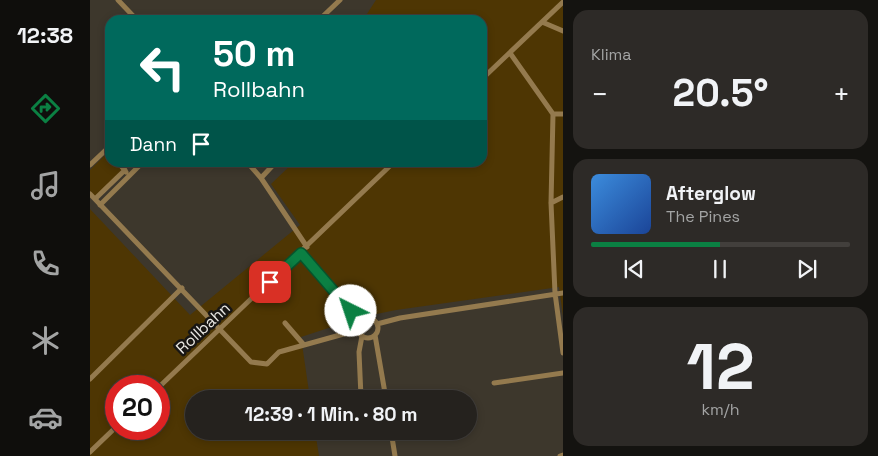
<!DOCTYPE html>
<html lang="de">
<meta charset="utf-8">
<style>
:root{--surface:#25221e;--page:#2d2a27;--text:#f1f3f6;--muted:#a3a4a4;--line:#423f3c;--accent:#0b8043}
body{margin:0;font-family:"Space Grotesk",sans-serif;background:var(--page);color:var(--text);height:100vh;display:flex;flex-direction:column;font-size:19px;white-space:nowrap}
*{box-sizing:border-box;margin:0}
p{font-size:16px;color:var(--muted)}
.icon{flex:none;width:28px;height:28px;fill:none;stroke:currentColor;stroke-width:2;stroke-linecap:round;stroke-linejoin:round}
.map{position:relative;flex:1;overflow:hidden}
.sheet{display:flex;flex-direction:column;gap:10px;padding:10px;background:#141310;width:315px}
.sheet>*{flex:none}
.hud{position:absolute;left:15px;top:15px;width:382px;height:152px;border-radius:15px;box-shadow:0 2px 8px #0003,0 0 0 1px var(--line);background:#00695c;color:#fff;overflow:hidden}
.speed{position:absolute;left:15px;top:375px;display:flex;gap:10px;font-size:25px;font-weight:700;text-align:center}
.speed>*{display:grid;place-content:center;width:65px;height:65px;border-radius:50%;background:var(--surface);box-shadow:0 2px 8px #0003,0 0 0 1px var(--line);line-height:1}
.speed .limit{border:8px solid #d22;background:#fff;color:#111}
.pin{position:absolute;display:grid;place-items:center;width:42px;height:42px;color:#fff;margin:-21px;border-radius:10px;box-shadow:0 2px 8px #0006}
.me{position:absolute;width:55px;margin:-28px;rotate:319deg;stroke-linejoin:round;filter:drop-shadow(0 0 4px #0008)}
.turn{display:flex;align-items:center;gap:18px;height:105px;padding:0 25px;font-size:22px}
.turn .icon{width:65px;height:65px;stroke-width:2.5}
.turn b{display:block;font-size:35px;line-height:42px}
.then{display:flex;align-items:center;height:48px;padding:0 25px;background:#0003;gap:10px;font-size:19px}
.big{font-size:38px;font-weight:800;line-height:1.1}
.sheet .widget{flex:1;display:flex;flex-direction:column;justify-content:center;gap:8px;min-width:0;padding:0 18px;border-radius:15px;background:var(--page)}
.sheet .dial{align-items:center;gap:0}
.dial b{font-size:65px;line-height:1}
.song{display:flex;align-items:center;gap:15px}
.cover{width:60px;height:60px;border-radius:8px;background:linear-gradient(135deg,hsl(210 70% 55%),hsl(220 70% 35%))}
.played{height:5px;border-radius:2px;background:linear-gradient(90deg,var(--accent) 50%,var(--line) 50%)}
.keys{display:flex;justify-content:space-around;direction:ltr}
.heat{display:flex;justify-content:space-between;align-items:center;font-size:28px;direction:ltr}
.trip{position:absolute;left:95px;top:390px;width:292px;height:50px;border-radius:25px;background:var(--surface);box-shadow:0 2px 8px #0003,0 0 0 1px var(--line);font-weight:800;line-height:50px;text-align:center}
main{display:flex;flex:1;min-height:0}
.tab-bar{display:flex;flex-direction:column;width:90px;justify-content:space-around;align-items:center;background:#0f0e0c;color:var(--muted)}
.tab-bar .icon{width:35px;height:35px}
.tab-bar .current{color:var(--accent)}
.tab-bar b{font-size:22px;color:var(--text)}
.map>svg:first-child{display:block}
.built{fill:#3d372c;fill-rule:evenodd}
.green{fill:#4e3603;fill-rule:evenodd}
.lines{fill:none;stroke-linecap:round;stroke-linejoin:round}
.lane{stroke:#947a4e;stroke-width:5}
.route-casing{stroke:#07532c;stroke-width:12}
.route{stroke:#0b8043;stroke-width:9}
.labels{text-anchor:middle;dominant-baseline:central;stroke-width:5;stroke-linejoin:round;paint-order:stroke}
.street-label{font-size:16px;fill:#ebe9e5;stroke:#181614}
</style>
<main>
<nav class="tab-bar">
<b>12:38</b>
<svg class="icon current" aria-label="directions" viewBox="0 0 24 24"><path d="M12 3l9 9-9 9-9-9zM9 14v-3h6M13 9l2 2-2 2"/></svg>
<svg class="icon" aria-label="music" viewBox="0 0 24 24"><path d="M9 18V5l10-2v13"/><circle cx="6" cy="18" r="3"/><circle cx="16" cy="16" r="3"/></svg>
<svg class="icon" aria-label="phone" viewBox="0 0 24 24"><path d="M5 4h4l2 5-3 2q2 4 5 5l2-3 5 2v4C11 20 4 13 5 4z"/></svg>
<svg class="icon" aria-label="climate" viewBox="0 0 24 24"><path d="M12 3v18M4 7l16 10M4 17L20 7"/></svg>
<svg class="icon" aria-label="car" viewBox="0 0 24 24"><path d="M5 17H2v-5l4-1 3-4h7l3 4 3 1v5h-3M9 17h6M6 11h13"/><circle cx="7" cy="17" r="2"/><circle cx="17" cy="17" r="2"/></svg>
</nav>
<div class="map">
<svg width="473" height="456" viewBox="0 0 473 456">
<rect width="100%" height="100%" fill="#312e28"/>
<path class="built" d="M0,0H473V456H0ZM20,20H392V162H20ZM26,386H69V429H26ZM104,399H379V431H104Z"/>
<path class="green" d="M286,0H473V316L469,287L306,310L272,317L211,337L220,399H104V431H225L229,456H0V209L100,315L210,225L181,184L203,163H214L219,165L222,162H392V20H273ZM26,386H69V429H26Z
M16,154L20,157V162L25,163L32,170L5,197L0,191V170Z"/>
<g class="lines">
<path class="lane" d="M28,0L47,20
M229,20L250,0
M452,22L473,31
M420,53L463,114L461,203L465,293L473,353
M392,79L473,2
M463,114H473
M28,162L36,172
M157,162L171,178L217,247
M0,165L20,146
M171,178L186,162
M0,194L161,362L177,364L189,352L268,330
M5,199L35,170
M461,203L473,197
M10,205L49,166L47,162
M211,253L270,322
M268 328a10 10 0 1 1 20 0a10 10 0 1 1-20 0Z
M195,323L214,345
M287,324L310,318L473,293
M285,335L296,399
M0,379L92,288
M404,383L473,373
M69,387L304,162
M271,397L269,352L272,336
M301,431L305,456
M0,452L26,427
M470,456L473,455"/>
</g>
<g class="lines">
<defs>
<path id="route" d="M180,282L211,253L261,311"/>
</defs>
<use href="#route" class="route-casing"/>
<use href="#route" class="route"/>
</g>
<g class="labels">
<g class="street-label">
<text transform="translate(113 328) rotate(-43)">Rollbahn</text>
</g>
</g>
</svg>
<div class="speed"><div class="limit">20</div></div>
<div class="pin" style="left:180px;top:282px;background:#d93025"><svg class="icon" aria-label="arrive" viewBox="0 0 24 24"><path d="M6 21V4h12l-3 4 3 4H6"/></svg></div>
<svg class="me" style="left:261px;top:311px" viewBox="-20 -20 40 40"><circle r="19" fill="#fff"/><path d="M0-13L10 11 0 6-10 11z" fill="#0b8043"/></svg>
<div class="trip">12:39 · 1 Min. · 80 m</div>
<div class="hud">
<div class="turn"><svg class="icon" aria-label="left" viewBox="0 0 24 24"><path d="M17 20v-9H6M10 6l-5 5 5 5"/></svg><div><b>50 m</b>Rollbahn</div></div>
<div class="then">Dann<svg class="icon" aria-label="arrive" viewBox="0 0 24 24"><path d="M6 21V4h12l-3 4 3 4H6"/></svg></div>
</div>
</div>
<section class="sheet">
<div class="widget"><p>Klima</p>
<div class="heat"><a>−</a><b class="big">20.5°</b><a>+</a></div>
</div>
<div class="widget">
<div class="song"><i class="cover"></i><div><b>Afterglow</b><p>The Pines</p></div></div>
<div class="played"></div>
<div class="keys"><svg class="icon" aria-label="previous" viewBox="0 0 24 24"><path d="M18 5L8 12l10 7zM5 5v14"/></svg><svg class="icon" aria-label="pause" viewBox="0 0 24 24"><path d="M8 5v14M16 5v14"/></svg><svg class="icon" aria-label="next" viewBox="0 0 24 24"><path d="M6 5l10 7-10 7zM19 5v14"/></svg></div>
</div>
<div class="widget dial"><b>12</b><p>km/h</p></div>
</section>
</main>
